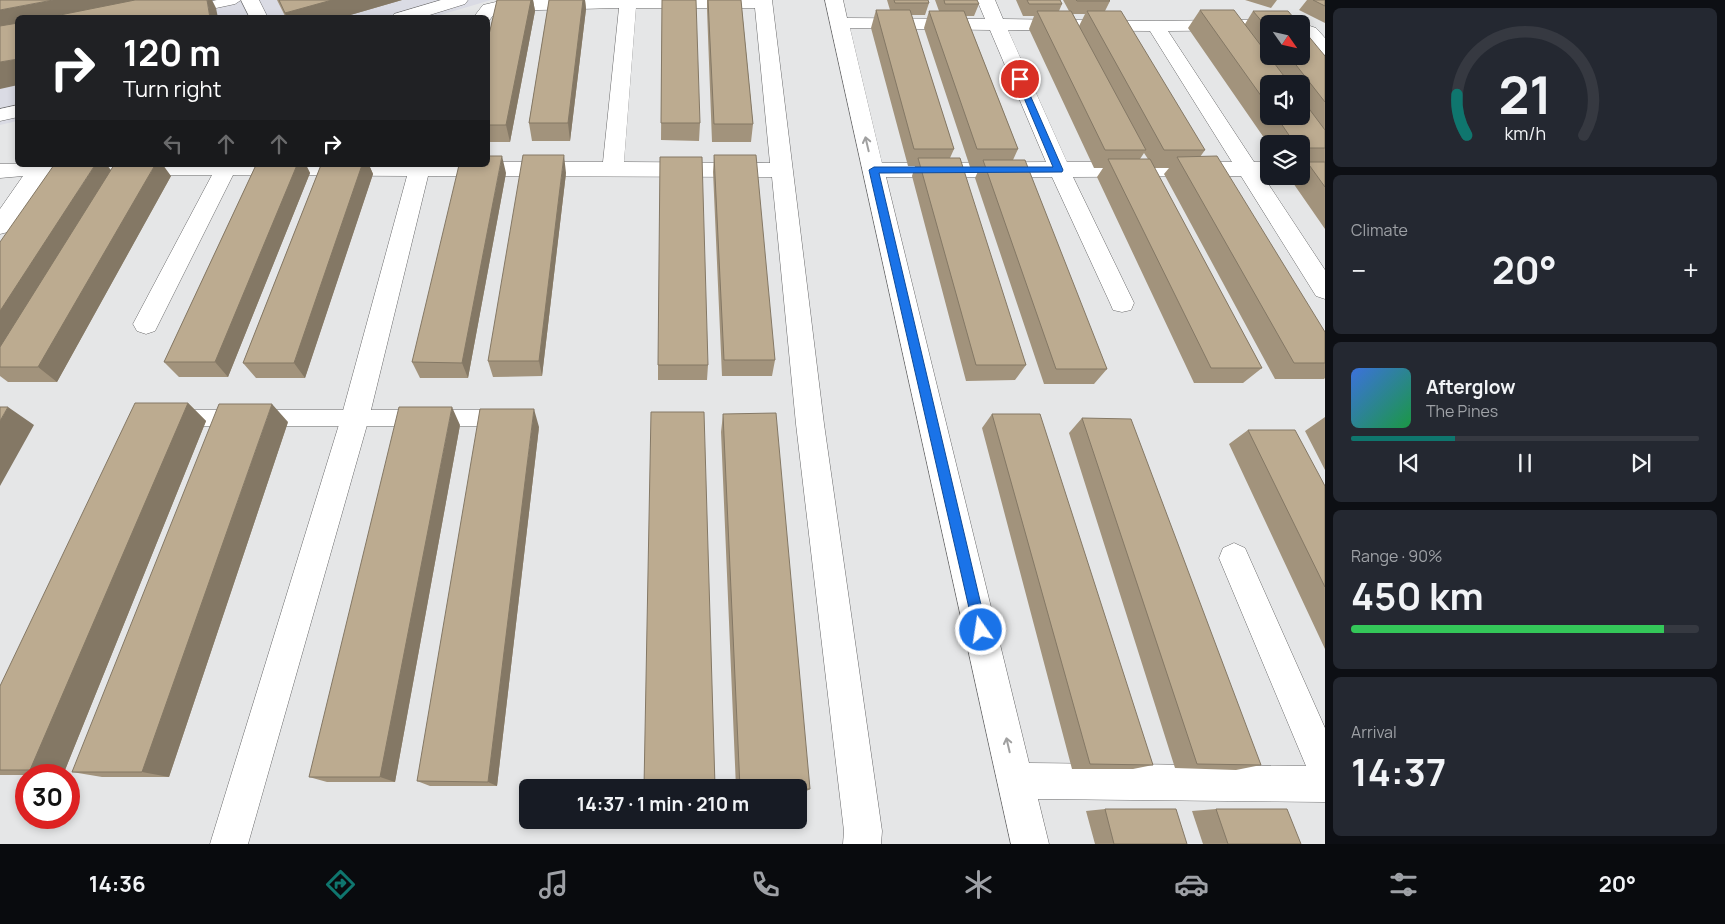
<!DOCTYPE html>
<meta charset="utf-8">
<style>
:root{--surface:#171b24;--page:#242831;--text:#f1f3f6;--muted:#9ea1a6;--line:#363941;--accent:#0f766e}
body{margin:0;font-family:Manrope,sans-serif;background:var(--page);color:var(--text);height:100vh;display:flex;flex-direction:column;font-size:19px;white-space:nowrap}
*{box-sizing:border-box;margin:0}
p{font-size:16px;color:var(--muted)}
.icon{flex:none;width:28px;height:28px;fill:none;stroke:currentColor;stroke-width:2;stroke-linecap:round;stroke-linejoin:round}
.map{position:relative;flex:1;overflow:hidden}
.sheet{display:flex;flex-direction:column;gap:8px;padding:8px;background:#0d0f14;width:400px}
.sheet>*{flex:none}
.top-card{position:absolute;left:15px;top:15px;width:475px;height:152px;border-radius:8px;box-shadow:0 2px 8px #0003;background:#202124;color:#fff;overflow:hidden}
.needle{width:32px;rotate:124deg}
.fabs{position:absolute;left:1260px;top:15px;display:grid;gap:10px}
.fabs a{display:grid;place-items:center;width:50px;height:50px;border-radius:8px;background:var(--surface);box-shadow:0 2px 8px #0003;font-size:25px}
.speed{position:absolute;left:15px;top:764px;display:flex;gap:10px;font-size:25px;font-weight:700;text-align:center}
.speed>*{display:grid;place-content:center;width:65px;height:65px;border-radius:50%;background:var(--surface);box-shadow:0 2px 8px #0003;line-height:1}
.speed .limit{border:8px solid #d22;background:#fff;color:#111}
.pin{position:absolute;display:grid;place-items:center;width:42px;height:42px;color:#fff;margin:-21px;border:2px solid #fff;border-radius:50%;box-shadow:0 1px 5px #0007}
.me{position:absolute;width:55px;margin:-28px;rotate:347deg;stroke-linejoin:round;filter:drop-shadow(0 0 4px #0008)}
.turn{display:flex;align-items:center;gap:18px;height:105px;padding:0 25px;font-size:22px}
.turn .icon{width:65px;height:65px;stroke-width:2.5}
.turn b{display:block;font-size:35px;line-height:42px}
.lanes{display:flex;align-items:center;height:48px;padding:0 25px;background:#0003;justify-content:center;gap:25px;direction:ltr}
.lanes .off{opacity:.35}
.big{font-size:38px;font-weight:700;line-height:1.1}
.sheet .widget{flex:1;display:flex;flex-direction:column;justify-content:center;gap:8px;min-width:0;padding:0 18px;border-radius:8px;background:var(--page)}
.sheet .dial{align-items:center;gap:0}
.dial svg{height:130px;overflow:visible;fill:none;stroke:var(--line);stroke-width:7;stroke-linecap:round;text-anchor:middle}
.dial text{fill:var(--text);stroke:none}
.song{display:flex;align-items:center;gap:15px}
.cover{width:60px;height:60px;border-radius:8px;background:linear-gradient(135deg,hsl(220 70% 55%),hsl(140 70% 35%))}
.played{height:5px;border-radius:2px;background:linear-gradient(90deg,var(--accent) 30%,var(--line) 30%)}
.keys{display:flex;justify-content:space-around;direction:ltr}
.heat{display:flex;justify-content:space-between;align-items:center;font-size:28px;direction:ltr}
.charge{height:8px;border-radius:4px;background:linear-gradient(90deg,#34c759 90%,var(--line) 0)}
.trip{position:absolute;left:519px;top:779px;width:288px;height:50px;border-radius:8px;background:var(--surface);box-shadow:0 2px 8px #0003;font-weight:700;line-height:50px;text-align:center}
.dock{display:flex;height:80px;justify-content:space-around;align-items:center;background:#090b0e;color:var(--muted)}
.dock .icon{width:35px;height:35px}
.dock .active{color:var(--accent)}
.dock b{font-size:22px;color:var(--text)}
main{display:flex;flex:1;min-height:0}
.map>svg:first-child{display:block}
.built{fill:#dadbe4}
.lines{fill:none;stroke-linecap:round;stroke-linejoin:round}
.lane-casing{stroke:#6a6a6b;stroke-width:1}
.street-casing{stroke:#6a6a6b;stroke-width:1}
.lane{fill:#fff;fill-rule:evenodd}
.street{fill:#fff;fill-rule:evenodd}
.wall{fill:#a2937c;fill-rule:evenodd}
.shaded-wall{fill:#847865}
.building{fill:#bcab90;stroke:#847865}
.oneway{stroke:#a0a0a0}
.route{fill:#1a73e8;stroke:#114b97}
</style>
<main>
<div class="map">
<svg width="1325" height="844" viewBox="0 0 1325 844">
<rect width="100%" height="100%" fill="#e5e6e7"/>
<path class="built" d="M0,0H491L430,18H18L17,121L0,125Z"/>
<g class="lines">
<defs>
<path id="lane" d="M217,0H241L235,4L169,18H142L148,14Z
M192,410H503L510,412L513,418L510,424L503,426H192L185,424L182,418L185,412Z"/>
<path id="street" d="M241,0H259L268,18H250Z
M441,0H468L465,4L420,18H391L394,14Z
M772,0L824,424L882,831L881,844H843L844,831L796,424L772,177L428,176L369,418L248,844H210L341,418L407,176L233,175L155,331L146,334L137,331L133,324L212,175H47L8,232L0,234V209L23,176L0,178V164L488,165V162H603L619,8L501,11L495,13L488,22V18H473L483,5L500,1L532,0ZM636,8H755L770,163L624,162Z
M825,0H843L847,18L985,19L977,0H995L1003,19L1156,21L1285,19L1291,20L1294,24H1269V30L1168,31L1254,162H1269V176H1263L1325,270V299L1316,296L1241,176L1073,177L1134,303L1131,310L1122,312L1113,310L1110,303L1052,177H886L1029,763L1306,766L1219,558L1223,548L1234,543L1245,548L1325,728V802L1038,799L1049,844H1011ZM850,28L990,30L1046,162L882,163ZM1008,30L1150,31L1232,162H1067Z
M1301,23L1316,28L1325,38V55L1318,53L1301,35V24H1296Z
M18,105V117L0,121V109Z"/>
</defs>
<use href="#lane" class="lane-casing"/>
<use href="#street" class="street-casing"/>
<use href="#lane" class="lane"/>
<use href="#street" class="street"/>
</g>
<path class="wall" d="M277,0H402L340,18H286Z
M497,0H533L535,11L510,142H488V39Z
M549,0H585L586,9L570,141H532L529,123Z
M662,0L700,123L699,141L661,140Z
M707,0H741L753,124L751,142H712L707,10Z
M887,0H928L929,3L925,15H911L954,149L950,158L1026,365L1015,380L966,381L912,176L915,166H908L871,28L876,10H890Z
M935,0H977L979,4L974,16H966L1018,149L1013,160L1107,369L1094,384H1044L975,178L980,167H970L924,28L929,11H939Z
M1016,0H1060L1062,4L1059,11H1069L1063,0H1109L1110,1L1105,11L1205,150L1200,157L1325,332V378L1324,379H1275L1164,174L1169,168H1154L1262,368L1243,383H1194L1097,177L1103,168H1094L1029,29L1034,16H1023ZM1073,14H1085L1079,26ZM1144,153L1148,159H1140Z
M1245,0H1277L1271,8Z
M1307,0H1325V23L1299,10Z
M1200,10L1245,24L1253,11L1269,24V56H1325V229L1291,180L1295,176H1301V169L1304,166H1301V144H1269V145L1188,28ZM1269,84H1301V116H1269Z
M714,155L775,360L772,376H722L713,172Z
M256,165H306L310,173L228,377H179L164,362Z
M321,165H369L373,174L305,378H256L243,363Z
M111,170L171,176L57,382H8L0,376V242Z
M506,173L468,378H420L412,362Z
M566,173L542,376L493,377L488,361Z
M658,365H708L707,380H658Z
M188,403L206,421L63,775H0V686Z
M723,414L810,789L803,793H798V788H736L721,432Z
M992,414L1153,765L1133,769H1072L982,428Z
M1325,417V470L1305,431Z
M1082,418L1261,765L1236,770L1175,768L1069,433Z
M288,422L169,777H102L72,772Z
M460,425L395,782H327L309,777Z
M539,427L497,786H430L417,781Z
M1248,430L1325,486V649L1229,444Z
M715,786L714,788L644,787Z
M1105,809L1187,844H1095L1086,811Z
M1216,809L1301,844H1203L1192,811Z"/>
<path class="shaded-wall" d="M53,0H180L92,18H18V32L0,36V10Z
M207,0H212L216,8L218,18H210Z
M332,0H402L340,18H287L285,13Z
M531,0H533L535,11L510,142L506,125Z
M583,0H585L586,9L570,141L568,123Z
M18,59V85L0,89V62Z
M564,155L566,173L542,376L539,361Z
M502,156L506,173L468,378L462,363Z
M95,165H107L114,174L0,358V311Z
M155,165H163L171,176L57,382L38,367Z
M297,165H306L310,173L228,377L215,362Z
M362,165H369L373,174L305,378L294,363Z
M188,403L206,421L63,775L30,770Z
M272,404L288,422L169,777L142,772Z
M8,407L34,425L0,486V421Z
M452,407L460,425L395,782L380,777Z
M534,409L539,427L497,786L488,782Z"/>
<path class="building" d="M0,0H53L0,10Z
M135,0H207L210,18H45Z
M279,0H332L285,13Z
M497,0H531L506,125H488V39Z
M549,0H583L568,123H529Z
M662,0H696L700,123H661Z
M708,0H741L753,124H714Z
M894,0H928L929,3H895Z
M944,0H977L979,4H945Z
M1027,0H1060L1062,4H1029Z
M1076,0H1109L1110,1H1077Z
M1313,0H1325V6Z
M876,10H910L954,149H914Z
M1200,10H1234L1290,84H1269V107Z
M929,11H964L1018,149H977Z
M1037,11H1071L1146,150H1105Z
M1087,11H1121L1205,150H1164Z
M1253,11H1288L1299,24H1269V30Z
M18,23V59L0,62V26Z
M1301,27L1325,56V102L1289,56H1301Z
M1301,98L1325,130V148H1301V144H1295L1276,116H1301Z
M523,155H564L539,361H488Z
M714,155H756L775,360H724Z
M488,156H502L462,363L412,362L459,165H488Z
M1217,156L1325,332V363H1294L1177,157Z
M660,157H702L708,365H658Z
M918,158H960L1026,365H976Z
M1108,159H1150L1262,368H1211Z
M983,160H1025L1107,369H1056Z
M1307,162H1325V187Z
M54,165H95L0,311V242Z
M114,165H155L38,367H0V347Z
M256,165H297L215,362H164Z
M321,165H362L294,363H243Z
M135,403H188L30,770H0V686Z
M219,404H272L142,772H72Z
M0,407H8L0,421Z
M399,407H452L380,777H309Z
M480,409H534L488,782L417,781Z
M651,412H704L715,786L644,787Z
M776,413L810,789H798V788H740L723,414Z
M992,414H1040L1153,765L1090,764Z
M1082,418L1131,419L1261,765L1197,764Z
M1248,430H1295L1325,486V587Z
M1105,809H1176L1187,844H1114Z
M1216,809H1287L1301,844H1228Z"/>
<defs><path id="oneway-shaft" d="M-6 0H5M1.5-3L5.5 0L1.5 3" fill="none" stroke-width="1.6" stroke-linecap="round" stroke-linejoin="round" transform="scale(1.25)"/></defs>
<g class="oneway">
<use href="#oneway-shaft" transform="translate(867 144) rotate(-103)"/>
<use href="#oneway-shaft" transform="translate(1008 745) rotate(-103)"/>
</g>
<path class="route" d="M1017,77L1023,79L1063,170L1062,172L879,173L987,630L985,634L981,636L976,634L974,630L869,170L874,167H1053L1016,79Z"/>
</svg>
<div class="fabs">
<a><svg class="needle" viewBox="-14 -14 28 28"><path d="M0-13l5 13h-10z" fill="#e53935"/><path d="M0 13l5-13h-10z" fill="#9ea1a6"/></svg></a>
<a><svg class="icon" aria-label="sound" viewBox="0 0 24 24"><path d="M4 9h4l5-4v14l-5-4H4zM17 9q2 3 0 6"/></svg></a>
<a><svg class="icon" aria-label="layers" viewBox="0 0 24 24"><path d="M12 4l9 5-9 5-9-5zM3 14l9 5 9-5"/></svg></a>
</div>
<div class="speed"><div class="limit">30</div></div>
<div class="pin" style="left:1020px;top:79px;background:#d93025"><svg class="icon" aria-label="arrive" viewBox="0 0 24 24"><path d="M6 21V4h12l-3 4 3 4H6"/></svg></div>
<svg class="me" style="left:981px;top:630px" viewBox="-20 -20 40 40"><circle r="17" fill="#1a73e8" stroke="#fff" stroke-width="3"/><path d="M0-11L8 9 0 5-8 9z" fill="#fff"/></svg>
<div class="trip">14:37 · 1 min · 210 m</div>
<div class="top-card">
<div class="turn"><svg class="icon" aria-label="right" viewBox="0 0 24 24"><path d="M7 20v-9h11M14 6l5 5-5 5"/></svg><div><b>120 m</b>Turn right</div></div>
<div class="lanes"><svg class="icon off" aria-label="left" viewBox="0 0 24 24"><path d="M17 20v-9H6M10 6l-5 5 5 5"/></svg><svg class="icon off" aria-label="ahead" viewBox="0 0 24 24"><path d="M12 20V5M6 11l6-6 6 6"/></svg><svg class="icon off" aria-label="ahead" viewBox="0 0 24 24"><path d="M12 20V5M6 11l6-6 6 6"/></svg><svg class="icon" aria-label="right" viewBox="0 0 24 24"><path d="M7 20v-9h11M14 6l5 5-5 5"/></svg></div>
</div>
</div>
<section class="sheet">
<div class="widget dial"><svg viewBox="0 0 100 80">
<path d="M14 69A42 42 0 1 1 86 69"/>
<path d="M14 69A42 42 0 0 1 8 44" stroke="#0f766e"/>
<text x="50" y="56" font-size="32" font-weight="700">21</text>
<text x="50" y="72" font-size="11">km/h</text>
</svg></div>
<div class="widget"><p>Climate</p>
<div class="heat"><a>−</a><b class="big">20°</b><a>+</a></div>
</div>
<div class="widget">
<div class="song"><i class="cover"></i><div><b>Afterglow</b><p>The Pines</p></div></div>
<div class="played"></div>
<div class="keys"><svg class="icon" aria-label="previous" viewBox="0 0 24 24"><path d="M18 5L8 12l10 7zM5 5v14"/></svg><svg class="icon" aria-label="pause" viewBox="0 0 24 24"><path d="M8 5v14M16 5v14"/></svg><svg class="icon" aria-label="next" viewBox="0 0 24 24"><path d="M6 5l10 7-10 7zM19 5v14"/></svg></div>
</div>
<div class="widget"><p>Range · 90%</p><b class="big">450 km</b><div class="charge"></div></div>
<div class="widget"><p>Arrival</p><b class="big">14:37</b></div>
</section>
</main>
<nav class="dock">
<b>14:36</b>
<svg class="icon active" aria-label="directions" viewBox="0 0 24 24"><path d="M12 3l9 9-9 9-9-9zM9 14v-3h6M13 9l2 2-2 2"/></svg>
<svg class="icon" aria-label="music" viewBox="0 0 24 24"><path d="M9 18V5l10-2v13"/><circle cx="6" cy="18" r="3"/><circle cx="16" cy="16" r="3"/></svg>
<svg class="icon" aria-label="phone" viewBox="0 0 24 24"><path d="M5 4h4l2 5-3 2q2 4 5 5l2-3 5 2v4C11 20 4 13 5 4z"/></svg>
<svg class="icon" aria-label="climate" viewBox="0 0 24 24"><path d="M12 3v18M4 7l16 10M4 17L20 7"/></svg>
<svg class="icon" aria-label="car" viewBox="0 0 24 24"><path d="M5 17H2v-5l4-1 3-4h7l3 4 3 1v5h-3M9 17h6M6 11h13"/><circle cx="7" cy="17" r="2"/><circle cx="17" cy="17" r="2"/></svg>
<svg class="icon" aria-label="filters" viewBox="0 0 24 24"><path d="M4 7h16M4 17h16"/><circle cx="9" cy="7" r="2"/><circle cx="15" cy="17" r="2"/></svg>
<b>20°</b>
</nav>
